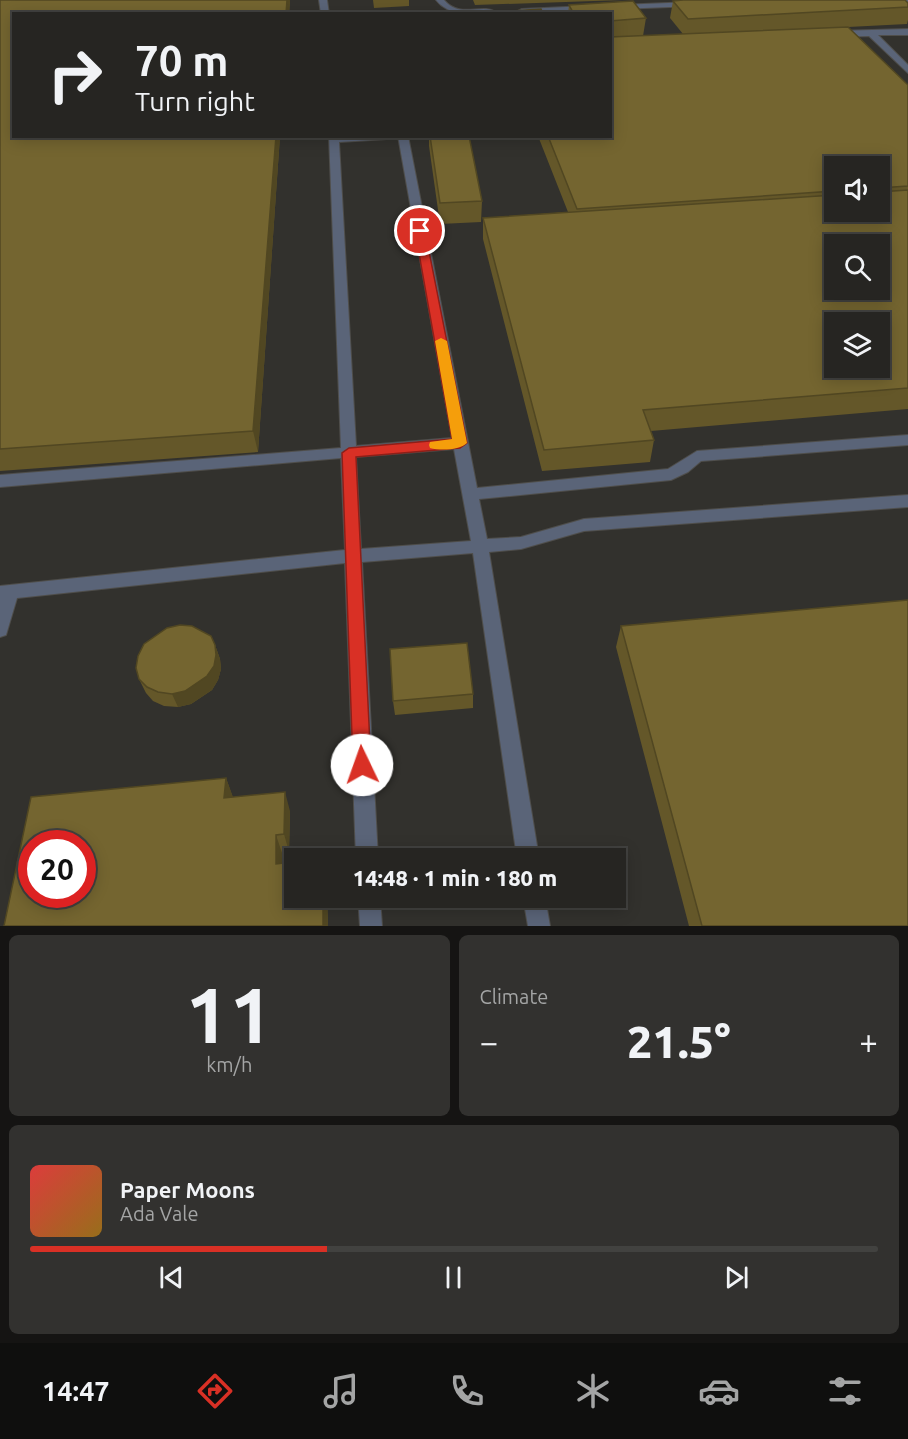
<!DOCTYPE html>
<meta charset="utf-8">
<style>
:root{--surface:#262522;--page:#32312f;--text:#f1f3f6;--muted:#a4a5a5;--line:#424240;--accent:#d93025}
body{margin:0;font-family:Ubuntu,sans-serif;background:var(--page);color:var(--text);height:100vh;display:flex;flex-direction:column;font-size:22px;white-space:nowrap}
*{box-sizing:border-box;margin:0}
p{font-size:20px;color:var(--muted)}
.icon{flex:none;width:33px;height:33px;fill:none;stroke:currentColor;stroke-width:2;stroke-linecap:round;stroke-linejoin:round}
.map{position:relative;height:926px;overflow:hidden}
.panel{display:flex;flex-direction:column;gap:9px;padding:9px;background:#151413;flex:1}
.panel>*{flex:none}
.banner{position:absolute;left:12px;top:12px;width:600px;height:126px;border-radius:0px;box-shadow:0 3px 15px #0003,0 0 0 2px var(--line);background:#262522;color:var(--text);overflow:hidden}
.buttons{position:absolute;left:824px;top:156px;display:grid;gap:12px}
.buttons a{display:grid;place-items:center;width:66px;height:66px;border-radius:0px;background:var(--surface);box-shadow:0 3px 15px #0003,0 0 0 2px var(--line);font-size:30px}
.speed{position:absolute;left:18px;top:830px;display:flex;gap:12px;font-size:30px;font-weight:700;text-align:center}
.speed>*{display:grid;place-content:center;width:78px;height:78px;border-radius:50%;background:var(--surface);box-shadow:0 3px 15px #0003,0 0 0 2px var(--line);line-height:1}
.speed .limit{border:9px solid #d22;background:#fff;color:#111}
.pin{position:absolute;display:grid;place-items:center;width:51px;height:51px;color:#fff;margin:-26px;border:3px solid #fff;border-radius:50%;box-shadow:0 2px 6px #0007}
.me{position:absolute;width:66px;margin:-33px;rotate:357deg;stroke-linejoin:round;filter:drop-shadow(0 0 4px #0008)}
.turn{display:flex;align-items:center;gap:21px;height:126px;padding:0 24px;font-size:27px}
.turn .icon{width:78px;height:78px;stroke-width:2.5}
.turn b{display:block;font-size:42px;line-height:51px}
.big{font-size:45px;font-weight:800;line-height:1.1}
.panel .widget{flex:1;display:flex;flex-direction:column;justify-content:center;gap:9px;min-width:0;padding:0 21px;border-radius:9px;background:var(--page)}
.panel .dial{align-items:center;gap:0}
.dial b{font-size:78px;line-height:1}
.song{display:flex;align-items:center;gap:18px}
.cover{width:72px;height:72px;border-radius:9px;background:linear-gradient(135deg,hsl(0 70% 55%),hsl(40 70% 35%))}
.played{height:6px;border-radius:3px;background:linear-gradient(90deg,var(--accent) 35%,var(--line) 35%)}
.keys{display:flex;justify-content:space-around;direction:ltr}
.heat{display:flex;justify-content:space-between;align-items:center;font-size:33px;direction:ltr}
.panel .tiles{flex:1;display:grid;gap:9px;grid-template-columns:1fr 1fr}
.widget:last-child{grid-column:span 2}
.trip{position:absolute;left:284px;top:848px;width:342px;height:60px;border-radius:0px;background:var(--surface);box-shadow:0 3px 15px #0003,0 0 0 2px var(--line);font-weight:800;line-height:60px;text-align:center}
.menu{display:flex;height:96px;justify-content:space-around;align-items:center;background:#0f0f0e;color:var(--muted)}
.menu .icon{width:42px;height:42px}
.menu .on{color:var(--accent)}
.menu b{font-size:27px;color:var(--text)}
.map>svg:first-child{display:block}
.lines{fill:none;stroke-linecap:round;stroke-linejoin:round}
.lane-casing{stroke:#4f4e4b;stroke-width:2}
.lane{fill:#5a6478;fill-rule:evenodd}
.wall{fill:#645729;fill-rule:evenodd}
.shaded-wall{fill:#514722}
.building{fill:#746530;stroke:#514722;stroke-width:1.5;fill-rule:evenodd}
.route{fill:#d93025;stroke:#8d1f18;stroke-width:1.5}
.slow{fill:#f59e0b}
</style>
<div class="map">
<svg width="908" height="926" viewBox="0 0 908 926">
<rect width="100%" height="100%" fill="#32312d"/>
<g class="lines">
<defs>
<path id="lane" d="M319,0H327L329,14H321Z
M436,0H444C460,19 481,3 496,12C478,18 448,16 436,0Z
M902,0H908V4Z
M693,2H696V6L618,9L614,7L618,5Z
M588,6H591V10L522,13L518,11L522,9Z
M908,29V35H878L908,65V73L869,36L835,37L831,34L835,31Z
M329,136H392L387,139L339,142L356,446L452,438L398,136H408L477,488L668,469L697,451L908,435V445L701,461L688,472L671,480L479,499L487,539L521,537L584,519L908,495V507L584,531L521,549L489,552L539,858H517L473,553L362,562L378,858H356L345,563L17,598L6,635L0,637V586L345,550L341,458L0,487V475L341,448ZM454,449L471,541L361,549L356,457Z
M358,897H380L382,926H360Z
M523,897H545L550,926H528Z"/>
</defs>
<use href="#lane" class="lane-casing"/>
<use href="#lane" class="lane"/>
</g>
<path class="wall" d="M0,0H290L289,14H14L280,136L258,452L0,471Z
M373,0H409V6L374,8Z
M473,0H623L475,5Z
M673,1L908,3V20L907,24L848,27L908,85V409L651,431L654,440L650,462L542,471L483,239V218L568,212L538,136H610V14H568L569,5L646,18L643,36L683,34L670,18ZM834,166H879V212H834Z
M429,136H469L482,201L481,222L440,224L429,146Z
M621,626L908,926H689L616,647Z
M215,645L220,659L221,669L218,680L212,690L191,704L178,707L164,706L153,701L146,693L139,679Z
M473,694V708L395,715L393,701Z
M226,778L233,798L290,811L289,852L282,853V864L294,897H327L328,926H4Z"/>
<path class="shaded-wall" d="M287,0H290L289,14H286Z
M276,136H280L258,452L253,431Z
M215,645L220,659L221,669L218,680L212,690L191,704L178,707L172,694Z
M226,778L233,797L231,817L224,798Z
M285,792L290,811L289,852L284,834Z
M276,835L282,853V882L276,864Z
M323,897H327L328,926H323Z"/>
<path class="building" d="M0,0H287L286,14H14V136H276L253,431L0,449Z
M683,0H905L908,3V7L688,19L673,1Z
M633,1L646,18L610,21V14H574L569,5Z
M541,9L543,14H467Z
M848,27L908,85V186L879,188V166H834V191L577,209L548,136H610V37Z
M430,136H469L482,201L440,203Z
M908,190V388L643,410L654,440L544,450L483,218L834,195V212H879V192ZM834,244H879V290H834ZM834,322H879V368H834Z
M908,600V926H702L621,626Z
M180,625L192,626L211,636L215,645L216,655L214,666L207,676L185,691L172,694L158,692L147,687L139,679L136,668L138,656L144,644L167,628Z
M467,643L473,694L393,701L390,649Z
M226,778L224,798L285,792L284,834L276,835V864L294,862V897H323V926H4L31,797ZM32,843H82V894H32Z"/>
<path class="route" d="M416,228L425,231L467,443L460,448L356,457L371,765L369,771L362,773L356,771L353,765L342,453L349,448L452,439L415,231Z"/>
<path class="slow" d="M441,338L447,341L467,443C460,450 441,451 430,448L429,445L430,442L452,439L435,341Z"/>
</svg>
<div class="buttons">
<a><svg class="icon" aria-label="sound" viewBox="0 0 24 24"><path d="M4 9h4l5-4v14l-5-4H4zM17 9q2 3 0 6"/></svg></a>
<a><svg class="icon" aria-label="search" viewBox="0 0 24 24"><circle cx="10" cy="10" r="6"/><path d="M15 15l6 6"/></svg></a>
<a><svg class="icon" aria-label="layers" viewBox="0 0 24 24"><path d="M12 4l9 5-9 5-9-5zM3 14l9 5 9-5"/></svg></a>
</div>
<div class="speed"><div class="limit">20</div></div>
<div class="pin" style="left:420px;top:231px;background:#d93025"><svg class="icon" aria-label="arrive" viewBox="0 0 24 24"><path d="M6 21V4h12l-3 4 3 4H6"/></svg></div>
<svg class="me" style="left:362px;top:765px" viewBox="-20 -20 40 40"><circle r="19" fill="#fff"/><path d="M0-13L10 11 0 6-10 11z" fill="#d93025"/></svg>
<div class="trip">14:48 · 1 min · 180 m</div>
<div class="banner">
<div class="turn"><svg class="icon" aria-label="right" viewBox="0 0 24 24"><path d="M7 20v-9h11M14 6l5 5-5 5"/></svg><div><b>70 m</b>Turn right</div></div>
</div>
</div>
<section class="panel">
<div class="tiles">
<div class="widget dial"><b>11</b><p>km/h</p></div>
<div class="widget"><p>Climate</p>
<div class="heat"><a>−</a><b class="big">21.5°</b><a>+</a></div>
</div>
<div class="widget">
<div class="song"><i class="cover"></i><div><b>Paper Moons</b><p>Ada Vale</p></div></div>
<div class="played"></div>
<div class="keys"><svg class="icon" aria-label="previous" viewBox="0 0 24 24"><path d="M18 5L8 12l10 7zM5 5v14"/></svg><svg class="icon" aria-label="pause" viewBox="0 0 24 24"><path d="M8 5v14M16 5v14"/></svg><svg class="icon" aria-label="next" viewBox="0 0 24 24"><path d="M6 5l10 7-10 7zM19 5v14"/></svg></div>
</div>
</div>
</section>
<nav class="menu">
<b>14:47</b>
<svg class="icon on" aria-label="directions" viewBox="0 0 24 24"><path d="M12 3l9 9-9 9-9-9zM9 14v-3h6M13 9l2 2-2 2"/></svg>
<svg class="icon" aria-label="music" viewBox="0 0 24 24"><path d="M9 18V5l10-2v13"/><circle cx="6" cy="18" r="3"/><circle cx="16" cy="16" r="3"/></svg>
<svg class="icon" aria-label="phone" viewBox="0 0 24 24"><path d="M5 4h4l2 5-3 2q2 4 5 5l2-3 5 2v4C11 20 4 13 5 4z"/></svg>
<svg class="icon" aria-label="climate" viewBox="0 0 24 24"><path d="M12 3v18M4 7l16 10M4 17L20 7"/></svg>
<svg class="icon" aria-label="car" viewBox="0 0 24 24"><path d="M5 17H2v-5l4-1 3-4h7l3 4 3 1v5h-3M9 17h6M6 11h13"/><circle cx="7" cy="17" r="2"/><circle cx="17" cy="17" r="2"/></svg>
<svg class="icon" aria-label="filters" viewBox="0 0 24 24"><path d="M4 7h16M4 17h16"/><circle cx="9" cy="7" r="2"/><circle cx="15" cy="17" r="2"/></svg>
</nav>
